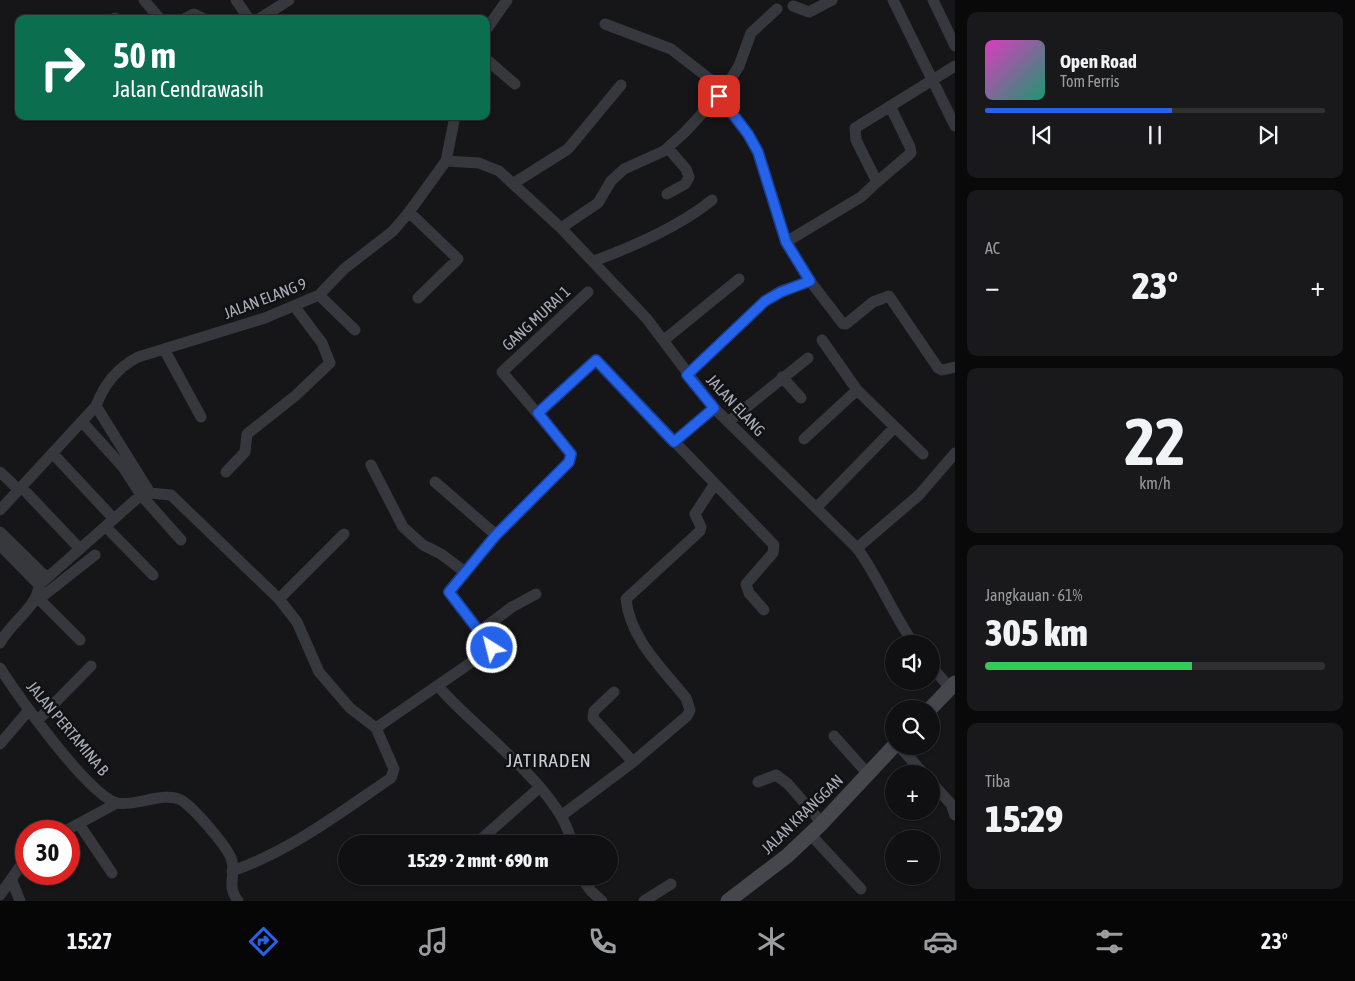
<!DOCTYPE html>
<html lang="id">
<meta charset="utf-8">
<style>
:root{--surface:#101012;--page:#19191b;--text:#f1f3f6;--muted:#9c9d9f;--line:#303032;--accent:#2563eb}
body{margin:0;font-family:"Asap Condensed",sans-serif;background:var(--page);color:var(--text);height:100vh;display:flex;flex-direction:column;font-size:19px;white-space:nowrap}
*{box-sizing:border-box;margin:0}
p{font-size:16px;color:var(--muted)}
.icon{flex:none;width:28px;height:28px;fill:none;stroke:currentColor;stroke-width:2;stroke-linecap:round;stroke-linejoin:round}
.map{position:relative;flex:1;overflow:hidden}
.panel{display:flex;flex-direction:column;gap:12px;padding:12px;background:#09090a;width:400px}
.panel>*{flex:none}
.banner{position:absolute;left:15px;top:15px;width:475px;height:105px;border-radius:10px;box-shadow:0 1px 4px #0004,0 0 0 1px var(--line);background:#0b6e4f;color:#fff;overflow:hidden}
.buttons{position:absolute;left:885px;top:635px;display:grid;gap:10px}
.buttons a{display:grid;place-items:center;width:55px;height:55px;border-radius:50%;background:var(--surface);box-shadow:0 1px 4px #0004,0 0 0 1px var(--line);font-size:25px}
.speed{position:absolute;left:15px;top:820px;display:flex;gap:10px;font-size:25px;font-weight:700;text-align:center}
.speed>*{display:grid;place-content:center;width:65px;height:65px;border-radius:50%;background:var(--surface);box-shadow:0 1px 4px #0004,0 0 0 1px var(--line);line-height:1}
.speed .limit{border:8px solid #d22;background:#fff;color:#111}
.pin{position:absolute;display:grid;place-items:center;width:42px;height:42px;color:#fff;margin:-21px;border-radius:10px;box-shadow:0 2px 8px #0006}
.me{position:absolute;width:55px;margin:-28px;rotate:324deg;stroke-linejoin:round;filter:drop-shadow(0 0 4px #0008)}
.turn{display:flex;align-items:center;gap:18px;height:105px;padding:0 15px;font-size:22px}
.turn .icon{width:65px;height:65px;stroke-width:2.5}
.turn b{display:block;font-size:35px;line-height:42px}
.big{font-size:38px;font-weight:800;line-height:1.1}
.panel .widget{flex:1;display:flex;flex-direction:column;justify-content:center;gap:8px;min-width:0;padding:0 18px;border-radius:10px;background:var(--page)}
.panel .dial{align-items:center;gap:0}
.dial b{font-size:65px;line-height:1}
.song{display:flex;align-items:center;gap:15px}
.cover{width:60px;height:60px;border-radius:8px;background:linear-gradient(135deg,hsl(310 70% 55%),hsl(160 70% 35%))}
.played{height:5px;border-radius:2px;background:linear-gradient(90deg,var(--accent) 55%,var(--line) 55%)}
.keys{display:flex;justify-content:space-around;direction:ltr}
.heat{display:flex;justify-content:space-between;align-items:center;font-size:28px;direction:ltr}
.charge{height:8px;border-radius:4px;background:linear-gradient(90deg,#34c759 61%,var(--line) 0)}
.trip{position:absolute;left:338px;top:835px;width:280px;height:50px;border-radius:25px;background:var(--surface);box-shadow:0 1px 4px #0004,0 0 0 1px var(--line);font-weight:800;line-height:50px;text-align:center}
.menu{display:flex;height:80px;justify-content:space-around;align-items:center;background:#060607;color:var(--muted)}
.menu .icon{width:35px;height:35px}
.menu .selected{color:var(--accent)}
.menu b{font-size:22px;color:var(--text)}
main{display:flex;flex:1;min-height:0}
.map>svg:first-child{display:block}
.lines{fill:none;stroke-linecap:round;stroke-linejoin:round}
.minor{stroke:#37383d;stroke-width:11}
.secondary{stroke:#45474d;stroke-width:15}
.route-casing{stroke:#184099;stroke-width:12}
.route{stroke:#2563eb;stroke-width:9}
.labels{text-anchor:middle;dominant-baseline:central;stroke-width:5;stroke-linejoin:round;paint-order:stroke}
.street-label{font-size:16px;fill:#a8adb8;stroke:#111113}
.quarter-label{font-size:19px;letter-spacing:1px;fill:#c9ccd4;stroke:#111113}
</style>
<main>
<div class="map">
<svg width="955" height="901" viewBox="0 0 955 901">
<rect width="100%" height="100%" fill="#161618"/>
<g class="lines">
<path class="minor" d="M144,0L160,19
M236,0L249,19
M893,0L955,126
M933,0L955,46
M793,6L809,12L832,0
M115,18V19
M184,19L194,14L204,19
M259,19L289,0
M605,24L671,49L724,90
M486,30L507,0
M486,59L515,84
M719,96L748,134L758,152L786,242L810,281L843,324H846L873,302L889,296L938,368L942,370L955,367
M446,161L479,163L499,171L561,228L647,319L714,408L857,548C879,578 892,613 914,644
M877,182L911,153L910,147L890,106
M514,183L568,149L621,85
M667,194L685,184L689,177L686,169L668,148
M409,212L458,259L418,298
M561,228L598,203L611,181L624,169L664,151L685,132L724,90L739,66L751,33L777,9
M786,242L861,197L877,182L856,140L855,128L955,66
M594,261C632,247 680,226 712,200
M319,295L355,330
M664,340L739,279
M164,349L201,417
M687,375L765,301L781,291L810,281
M782,377L801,398
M96,406L150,493L171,495L279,599L297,622L319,672L350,708L376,728L394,769L391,778C341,812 290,851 232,871
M538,413L596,360L774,545L773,553L746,584L749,593L764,610
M728,422L808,358
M85,425L123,467L141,495L181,540
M895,427L923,454
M804,439L857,390
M674,442L714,408
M57,458L114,519
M371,465L403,527L423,545L441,554L465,572
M0,472L19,490
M226,472L245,452L247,434L295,396L330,363L322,343L295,307
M435,482L496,535
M27,493L80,549
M816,508L895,427L857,390L822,340
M0,510L96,406C104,384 117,368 138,357L265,318L319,295L344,269L393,231L409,212L446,161L455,116
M106,527L153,575
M0,532L47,578
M0,545L39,585C38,607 10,623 0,643
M857,548L919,495L955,453
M39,585L141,495
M38,595L43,596L95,555
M37,597L80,640
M279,599L344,534
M480,631L512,607L536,594
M931,666L950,688
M0,668C18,696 88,795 117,803C134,807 164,791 181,800C193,807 229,848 232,861C236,878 226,884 238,901
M438,686C473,728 562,789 572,844
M614,692L594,711L593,718L633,762
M37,721L91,666
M376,728L492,648L449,591L496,535L569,462L571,453L502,372L588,292
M834,736L868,774
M0,744L29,710
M899,746L924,774
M758,782L776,775L788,784L822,823
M931,782L951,804L955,815
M561,816L633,762L687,716L690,710L686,698C662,668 630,639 626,599L700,531L701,527L695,514L714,485
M79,824L112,873
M65,831L117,803
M810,834L861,889
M479,841L539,788
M580,876L591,891L602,901
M12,881L20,901
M0,895L19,868L26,861
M644,901L671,884"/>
<path class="secondary" d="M930,709L955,683
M728,901L787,856L822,823L894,746"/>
</g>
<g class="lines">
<defs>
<path id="route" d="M492,648L449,592L496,535L569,462L571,454L538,413L596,360L674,442L714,408L687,375L765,301L781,292L810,281L786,242L758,152L748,134L719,96"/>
</defs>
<use href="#route" class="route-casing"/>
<use href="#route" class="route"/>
</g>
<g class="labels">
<g class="street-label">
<text transform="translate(265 298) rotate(-21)">JALAN ELANG 9</text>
<text transform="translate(536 318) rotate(-43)">GANG MURAI 1</text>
<text transform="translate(736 405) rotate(47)">JALAN ELANG</text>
<text transform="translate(68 728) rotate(50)">JALAN PERTAMINA B</text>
<text transform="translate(802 814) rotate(-44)">JALAN KRANGGAN</text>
</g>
<g class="quarter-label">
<text x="549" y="760">JATIRADEN</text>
</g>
</g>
</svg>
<div class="buttons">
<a><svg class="icon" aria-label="sound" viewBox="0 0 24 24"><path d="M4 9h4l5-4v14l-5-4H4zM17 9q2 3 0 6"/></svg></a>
<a><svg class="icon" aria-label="search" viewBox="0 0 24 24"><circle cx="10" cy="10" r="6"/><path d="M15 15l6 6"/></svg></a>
<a>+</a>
<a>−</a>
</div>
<div class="speed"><div class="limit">30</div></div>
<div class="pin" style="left:719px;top:96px;background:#d93025"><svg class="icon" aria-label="arrive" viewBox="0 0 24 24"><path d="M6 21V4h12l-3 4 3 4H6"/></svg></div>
<svg class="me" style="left:492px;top:648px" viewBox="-20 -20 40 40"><circle r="17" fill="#2563eb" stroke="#fff" stroke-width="3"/><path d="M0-11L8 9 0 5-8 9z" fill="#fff"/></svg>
<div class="trip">15:29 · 2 mnt · 690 m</div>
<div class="banner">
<div class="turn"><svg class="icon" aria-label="right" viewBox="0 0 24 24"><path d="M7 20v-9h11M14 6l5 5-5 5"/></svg><div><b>50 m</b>Jalan Cendrawasih</div></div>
</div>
</div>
<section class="panel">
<div class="widget">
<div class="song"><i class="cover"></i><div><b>Open Road</b><p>Tom Ferris</p></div></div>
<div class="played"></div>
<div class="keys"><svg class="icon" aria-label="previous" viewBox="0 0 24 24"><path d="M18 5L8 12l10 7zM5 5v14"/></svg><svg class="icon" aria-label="pause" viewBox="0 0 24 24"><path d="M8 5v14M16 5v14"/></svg><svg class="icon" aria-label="next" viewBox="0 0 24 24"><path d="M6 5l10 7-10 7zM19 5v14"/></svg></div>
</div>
<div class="widget"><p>AC</p>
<div class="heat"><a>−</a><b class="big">23°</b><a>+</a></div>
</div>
<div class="widget dial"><b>22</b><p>km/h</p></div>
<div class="widget"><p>Jangkauan · 61%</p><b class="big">305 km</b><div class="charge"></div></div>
<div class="widget"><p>Tiba</p><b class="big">15:29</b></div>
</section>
</main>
<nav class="menu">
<b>15:27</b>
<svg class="icon selected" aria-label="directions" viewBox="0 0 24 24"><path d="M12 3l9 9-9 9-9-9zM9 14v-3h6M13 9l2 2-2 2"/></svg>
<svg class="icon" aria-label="music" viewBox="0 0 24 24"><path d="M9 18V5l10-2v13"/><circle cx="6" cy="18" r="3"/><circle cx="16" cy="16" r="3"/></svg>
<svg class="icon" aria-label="phone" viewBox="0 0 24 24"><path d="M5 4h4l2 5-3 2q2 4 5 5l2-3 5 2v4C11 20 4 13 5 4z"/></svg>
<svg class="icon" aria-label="climate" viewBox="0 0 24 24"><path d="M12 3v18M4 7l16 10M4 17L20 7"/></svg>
<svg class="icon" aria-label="car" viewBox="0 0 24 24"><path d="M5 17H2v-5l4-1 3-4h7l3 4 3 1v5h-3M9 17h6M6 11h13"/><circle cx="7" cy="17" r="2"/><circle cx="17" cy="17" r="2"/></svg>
<svg class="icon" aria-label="filters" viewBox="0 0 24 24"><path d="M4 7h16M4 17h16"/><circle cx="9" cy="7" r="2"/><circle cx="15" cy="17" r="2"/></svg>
<b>23°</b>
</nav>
